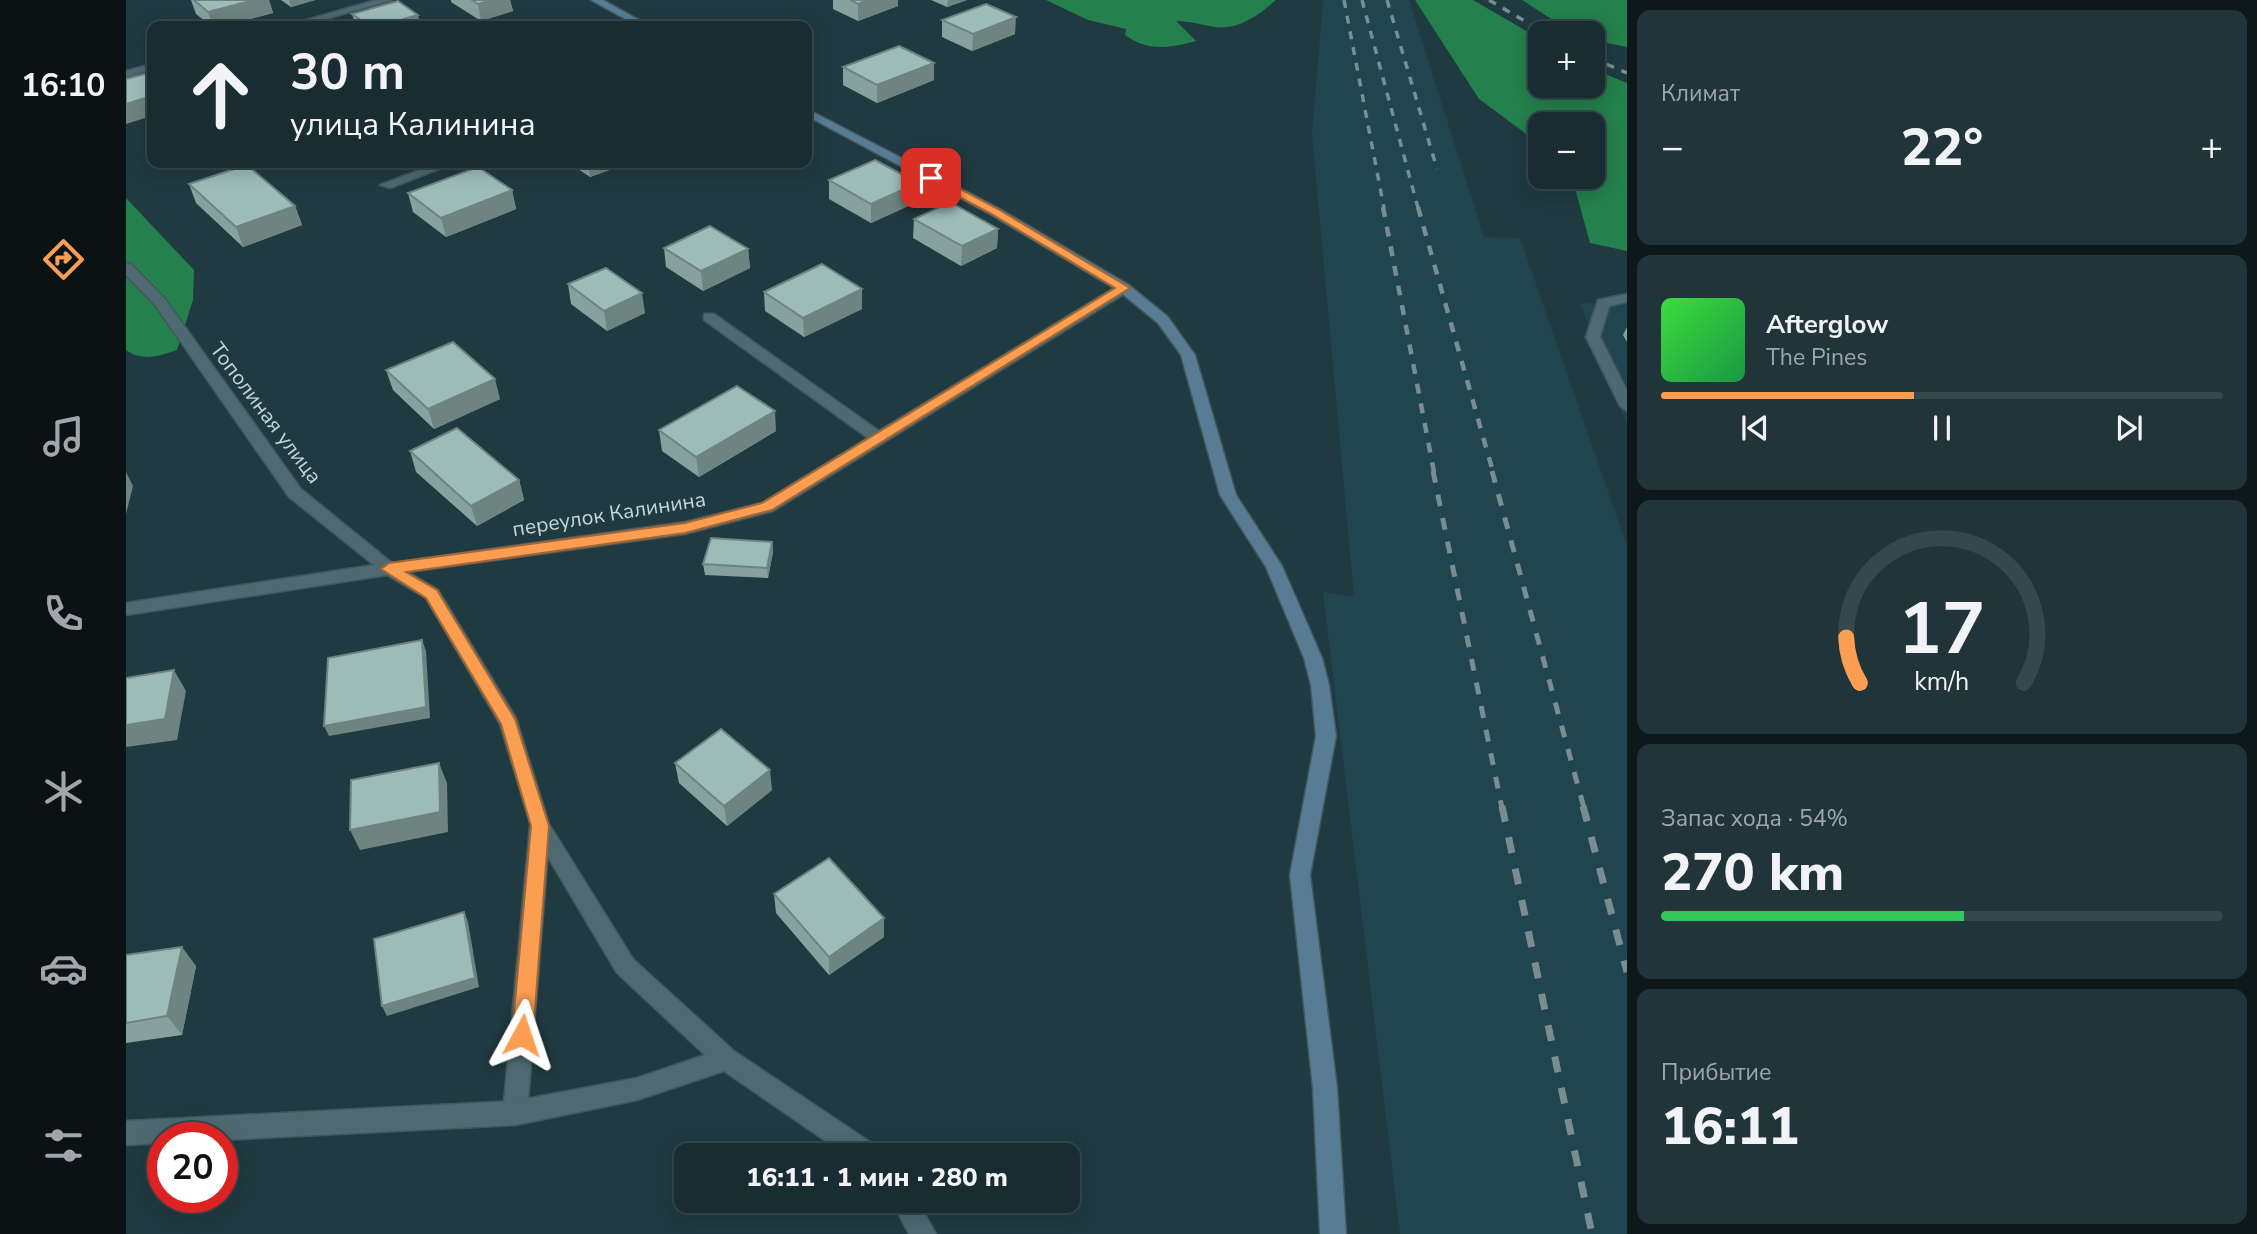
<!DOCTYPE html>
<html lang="ru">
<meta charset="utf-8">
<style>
:root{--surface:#182c31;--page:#213439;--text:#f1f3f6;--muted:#9fa7ab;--line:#36484d;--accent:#fb9e51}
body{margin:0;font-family:"Nunito Sans",sans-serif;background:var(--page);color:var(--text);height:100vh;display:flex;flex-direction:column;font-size:26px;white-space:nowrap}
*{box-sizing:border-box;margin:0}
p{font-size:23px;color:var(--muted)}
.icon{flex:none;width:38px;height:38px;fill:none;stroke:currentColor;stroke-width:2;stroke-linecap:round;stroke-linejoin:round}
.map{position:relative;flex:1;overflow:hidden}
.panel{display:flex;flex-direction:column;gap:10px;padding:10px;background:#0d181b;width:630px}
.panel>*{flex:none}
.top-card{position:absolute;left:21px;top:21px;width:665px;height:147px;border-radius:14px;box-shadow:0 4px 18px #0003,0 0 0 2px var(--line);background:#182c31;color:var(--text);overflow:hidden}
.fabs{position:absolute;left:1402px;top:21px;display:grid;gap:14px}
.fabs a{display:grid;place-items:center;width:77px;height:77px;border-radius:14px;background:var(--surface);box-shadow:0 4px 18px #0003,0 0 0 2px var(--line);font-size:35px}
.speed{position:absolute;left:21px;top:1122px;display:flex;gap:14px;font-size:35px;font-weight:700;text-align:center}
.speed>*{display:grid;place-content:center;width:91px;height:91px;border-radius:50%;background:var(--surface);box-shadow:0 4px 18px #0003,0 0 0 2px var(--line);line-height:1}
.speed .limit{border:10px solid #d22;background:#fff;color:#111}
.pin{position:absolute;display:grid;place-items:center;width:60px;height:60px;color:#fff;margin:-30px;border-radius:14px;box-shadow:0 4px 10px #0006}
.me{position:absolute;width:77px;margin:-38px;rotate:5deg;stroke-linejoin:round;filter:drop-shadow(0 0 5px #0008)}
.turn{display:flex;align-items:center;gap:24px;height:147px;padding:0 28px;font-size:32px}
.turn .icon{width:91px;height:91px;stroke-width:2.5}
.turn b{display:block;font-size:49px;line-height:60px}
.big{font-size:52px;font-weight:800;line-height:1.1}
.panel .widget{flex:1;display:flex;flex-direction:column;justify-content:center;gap:10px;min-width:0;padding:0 24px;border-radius:14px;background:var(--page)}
.panel .dial{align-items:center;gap:0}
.dial svg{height:182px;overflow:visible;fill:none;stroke:var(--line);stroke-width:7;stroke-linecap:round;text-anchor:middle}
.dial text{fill:var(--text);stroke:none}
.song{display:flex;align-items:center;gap:21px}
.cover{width:84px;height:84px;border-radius:10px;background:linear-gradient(135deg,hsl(120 70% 55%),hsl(140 70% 35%))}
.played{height:7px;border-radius:4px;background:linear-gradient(90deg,var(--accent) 45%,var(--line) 45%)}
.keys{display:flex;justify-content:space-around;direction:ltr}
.heat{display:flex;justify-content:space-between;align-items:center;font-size:38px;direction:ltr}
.charge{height:10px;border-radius:5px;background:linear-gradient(90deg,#34c759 54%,var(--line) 0)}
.trip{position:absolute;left:548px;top:1143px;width:406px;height:70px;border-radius:14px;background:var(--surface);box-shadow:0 4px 18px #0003,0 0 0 2px var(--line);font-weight:800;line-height:70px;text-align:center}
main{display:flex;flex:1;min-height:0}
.tab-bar{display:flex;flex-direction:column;width:126px;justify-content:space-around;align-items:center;background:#0a1214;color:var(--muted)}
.tab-bar .icon{width:49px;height:49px}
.tab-bar .selected{color:var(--accent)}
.tab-bar b{font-size:32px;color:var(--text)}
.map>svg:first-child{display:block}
.built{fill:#21454f}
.forest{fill:#24804c}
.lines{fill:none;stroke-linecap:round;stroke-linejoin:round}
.lane-casing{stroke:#40575d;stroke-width:3}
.street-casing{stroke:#40575d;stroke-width:3}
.secondary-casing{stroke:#40575d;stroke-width:3}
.lane{fill:#4e6971;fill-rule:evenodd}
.street{fill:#4e6971;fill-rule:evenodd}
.secondary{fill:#577c94;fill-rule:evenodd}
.rail-far3{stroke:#788c92;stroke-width:3.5;stroke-dasharray:8 8;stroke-linecap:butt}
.rail-far2{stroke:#788c92;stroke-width:4.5;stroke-dasharray:10 10;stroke-linecap:butt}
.rail-far1{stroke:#788c92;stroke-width:5;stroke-dasharray:12 12;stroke-linecap:butt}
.rail{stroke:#788c92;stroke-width:7;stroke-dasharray:16 16;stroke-linecap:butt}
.wall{fill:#87a29e}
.shaded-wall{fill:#6e8481}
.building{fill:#9dbcb8;stroke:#6e8481;stroke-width:2}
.route{fill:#fb9e51;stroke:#a36735;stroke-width:2}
.labels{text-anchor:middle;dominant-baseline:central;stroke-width:7;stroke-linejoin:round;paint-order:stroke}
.street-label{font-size:21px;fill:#c6d5da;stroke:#203a41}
</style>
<main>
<nav class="tab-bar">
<b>16:10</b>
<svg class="icon selected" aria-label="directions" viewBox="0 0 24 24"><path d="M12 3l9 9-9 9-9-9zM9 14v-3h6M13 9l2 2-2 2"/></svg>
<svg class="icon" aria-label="music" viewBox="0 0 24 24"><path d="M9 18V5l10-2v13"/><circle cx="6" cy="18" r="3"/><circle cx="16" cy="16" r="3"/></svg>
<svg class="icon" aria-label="phone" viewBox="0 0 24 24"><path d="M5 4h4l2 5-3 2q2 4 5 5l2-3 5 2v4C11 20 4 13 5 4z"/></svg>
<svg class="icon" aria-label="climate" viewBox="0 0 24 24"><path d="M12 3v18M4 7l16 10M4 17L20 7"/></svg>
<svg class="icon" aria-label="car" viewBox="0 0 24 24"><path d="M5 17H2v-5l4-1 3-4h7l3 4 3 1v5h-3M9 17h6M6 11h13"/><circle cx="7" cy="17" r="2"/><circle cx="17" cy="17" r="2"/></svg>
<svg class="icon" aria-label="filters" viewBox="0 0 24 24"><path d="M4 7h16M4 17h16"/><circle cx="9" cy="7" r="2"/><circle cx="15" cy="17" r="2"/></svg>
</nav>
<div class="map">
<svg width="1501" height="1234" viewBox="0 0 1501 1234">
<rect width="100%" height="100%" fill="#203a41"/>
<path class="built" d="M1197,0H1283L1358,237L1394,238L1501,546V1234H1274L1197,592L1228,597L1186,134Z
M1454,303L1501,304V426L1467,337Z"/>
<path class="forest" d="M920,0H1150C1133,15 1113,30 1089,27C1076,25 1063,21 1050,21L1070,41C1044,48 1022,52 999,35L1000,29L962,20Z
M1289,0H1347L1414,39V86H1466L1467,69L1501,83V251L1464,243L1446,177H1466V124H1414V144L1353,99Z
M1396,0H1501V47L1467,40L1466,33H1447Z
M0,198L68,270L67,300L51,350C34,356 16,362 0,350Z"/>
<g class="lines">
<defs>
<path id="lane" d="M1501,294V302L1483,306L1474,337L1501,391V411L1494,406L1460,337L1472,300Z
M414,818L421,820L424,826L401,1113L397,1121L389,1125L381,1121L377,1113L404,826L407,820Z"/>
<path id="street" d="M250,0H266L175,26H159Z
M26,64V70L0,77V71Z
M312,163H328L264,188L254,185Z
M0,263L5,264L39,299L175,489L266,563L559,522L636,503L742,438L578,320V314H588L753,431L993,285H1003V291L647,511L559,534L282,572L312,590L390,718L423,824L507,959L608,1051L750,1146L753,1155H720L598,1071L511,1100L389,1125L96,1140V1138H37V1143L0,1145V1121L389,1101L511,1078L579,1055L491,973L407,832L374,724L300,598L261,575L0,615V603L248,565L163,497L29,305L0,275Z
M765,1200H791L810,1234H783Z"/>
<path id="secondary" d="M465,0H477L524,26H512Z
M681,109L872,208L1003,285L1042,317L1069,355L1110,495L1156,566L1196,658L1203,685L1210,736L1184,875L1211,1088L1220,1234H1194L1187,1088L1164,875L1190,736L1185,685L1178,658L1140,567L1094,495L1055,355L1032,323L993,291L864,214L681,116Z"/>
</defs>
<use href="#lane" class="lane-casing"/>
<use href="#street" class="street-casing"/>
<use href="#secondary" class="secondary-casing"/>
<use href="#lane" class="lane"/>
<use href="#street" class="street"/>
<use href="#secondary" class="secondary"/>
<path class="rail-far3" d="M1218,0L1258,208
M1236,0L1292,208
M1261,0L1311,169
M1363,0L1419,33
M1466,58L1501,73"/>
<path class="rail-far2" d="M1257,207L1308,472
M1292,207L1367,472"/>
<path class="rail-far1" d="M1307,471L1376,808
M1366,471L1458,808"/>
<path class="rail" d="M1376,806L1466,1234
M1457,806L1501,972"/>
</g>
<path class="wall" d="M65,0H143L147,13L98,26H85L70,14Z
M155,0H189L165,7Z
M325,0H384L387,11L355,21L325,2Z
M707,0H772V6L732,21L707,9Z
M805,0H841L821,7Z
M226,14L295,26H230Z
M816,20L889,34L846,51L816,37Z
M717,67L808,80L751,103L717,85Z
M443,163H503L464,177Z
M703,180L792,183L791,202L745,223L703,199Z
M63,184L169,206L176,225L117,247L70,203Z
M386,190L390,209L320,237L287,212L282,193Z
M788,219L872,229L871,248L835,266L787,238Z
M538,248L622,249L624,268L577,291L540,267Z
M442,284L519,313L481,331L445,304Z
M736,289V309L678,337L639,311L638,292Z
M1501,327V342L1497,335Z
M260,370L374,399L308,429L267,390Z
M533,430L650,431L573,477L536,451Z
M284,451L393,480L398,500L351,526L290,472Z
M646,542L647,552L642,578L579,575L577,564Z
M549,763L646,790L601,826L553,783Z
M648,894L758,918V937L703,975L650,913Z
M0,955L70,966L56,1035L0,1043Z"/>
<path class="shaded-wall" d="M128,0H143L147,13L98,26H87L82,12Z
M163,0H189L165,7Z
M365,0H384L387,11L355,21L352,4Z
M742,0H772V6L732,21V4Z
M822,0H841L821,7Z
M292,15L295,26H253Z
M890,17L889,34L846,51L847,34Z
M685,32V41L681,43V34Z
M808,63V80L751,103V85Z
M26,96V116L0,124V104Z
M462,163H503L464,177Z
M792,183L791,202L745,223V204Z
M386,190L390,209L320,237L315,218Z
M169,206L176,225L117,247L110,227Z
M872,229L871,248L835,266L836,246Z
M622,249L624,268L577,291L575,271Z
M736,289V309L678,337L677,318Z
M516,293L519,313L481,331L478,311Z
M369,379L374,399L308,429L302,409Z
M649,411L650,431L573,477L570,457Z
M0,472L7,486L0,514Z
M393,480L398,500L351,526L345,506Z
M646,542L647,552L642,578L641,568Z
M296,640L300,651L304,718L203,736L198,726Z
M48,670L60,691L51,740L0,747V725Z
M313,763L321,783L322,832L234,850L224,830Z
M644,770L646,790L601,826L598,806Z
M338,912L342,922L353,987L261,1016L256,1006Z
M758,918V937L703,975V957Z
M56,947L70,966L56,1035L41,1016Z"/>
<path class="building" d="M68,0H128L82,12Z
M346,0H365L352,4Z
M724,0H742L732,4Z
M272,1L292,15L253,26H244L226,14Z
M860,4L890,17L847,34L816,20Z
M666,23L673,26H655Z
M773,46L808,63L751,85L717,67Z
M26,72V96L0,104V79Z
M749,160L792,183L745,204L703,180Z
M121,165L169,206L110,227L63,184Z
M352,167L386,190L315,218L282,193Z
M824,202L872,229L836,246L788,219Z
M584,226L622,249L575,271L538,248Z
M696,264L736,289L677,318L638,292Z
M480,268L516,293L478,311L442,284Z
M327,342L369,379L302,409L260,370Z
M611,386L649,411L570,457L533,430Z
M331,428L393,480L345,506L284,451Z
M585,538L646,542L641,568L577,564Z
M296,640L300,707L198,726L202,658Z
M48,670L39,719L0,725V678Z
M595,729L644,770L598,806L549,763Z
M313,763L314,812L224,830L225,780Z
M703,858L758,918L703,957L648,894Z
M338,912L349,978L256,1006L248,939Z
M56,947L41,1016L0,1023V955Z"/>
<path class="route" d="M801,175H808L872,209L1004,288L646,510L559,533L280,572L311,590L389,719L423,826L407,1035L404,1042L396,1045L389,1042L386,1035L405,826L375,724L300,598L255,569L263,563L559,523L636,503L989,288L864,213L801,180Z"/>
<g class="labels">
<g class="street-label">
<text transform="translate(140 413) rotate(53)">Тополиная улица</text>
<text transform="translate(483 514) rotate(-9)">переулок Калинина</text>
</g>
</g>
</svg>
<div class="fabs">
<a>+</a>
<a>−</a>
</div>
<div class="speed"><div class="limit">20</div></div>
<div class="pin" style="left:805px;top:178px;background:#d93025"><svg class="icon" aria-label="arrive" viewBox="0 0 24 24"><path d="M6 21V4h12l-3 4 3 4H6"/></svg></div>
<svg class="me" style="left:396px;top:1035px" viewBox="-20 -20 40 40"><path d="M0-17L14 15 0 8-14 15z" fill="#fb9e51" stroke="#fff" stroke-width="4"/></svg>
<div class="trip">16:11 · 1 мин · 280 m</div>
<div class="top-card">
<div class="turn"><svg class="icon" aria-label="ahead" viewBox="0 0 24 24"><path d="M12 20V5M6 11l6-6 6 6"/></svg><div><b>30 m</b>улица Калинина</div></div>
</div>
</div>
<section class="panel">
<div class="widget"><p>Климат</p>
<div class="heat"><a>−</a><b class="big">22°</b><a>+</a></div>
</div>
<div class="widget">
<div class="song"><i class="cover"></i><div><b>Afterglow</b><p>The Pines</p></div></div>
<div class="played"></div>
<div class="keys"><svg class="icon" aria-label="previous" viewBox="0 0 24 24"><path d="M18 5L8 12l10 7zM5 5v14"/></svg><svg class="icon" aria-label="pause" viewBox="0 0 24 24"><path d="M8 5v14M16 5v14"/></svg><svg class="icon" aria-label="next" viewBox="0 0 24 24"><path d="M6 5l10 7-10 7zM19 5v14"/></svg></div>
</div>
<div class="widget dial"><svg viewBox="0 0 100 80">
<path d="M14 69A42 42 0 1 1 86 69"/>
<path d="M14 69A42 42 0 0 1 8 49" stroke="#fb9e51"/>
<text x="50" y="56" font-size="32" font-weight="700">17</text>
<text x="50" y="72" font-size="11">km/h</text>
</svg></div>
<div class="widget"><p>Запас хода · 54%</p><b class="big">270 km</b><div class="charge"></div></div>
<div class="widget"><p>Прибытие</p><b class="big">16:11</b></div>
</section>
</main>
